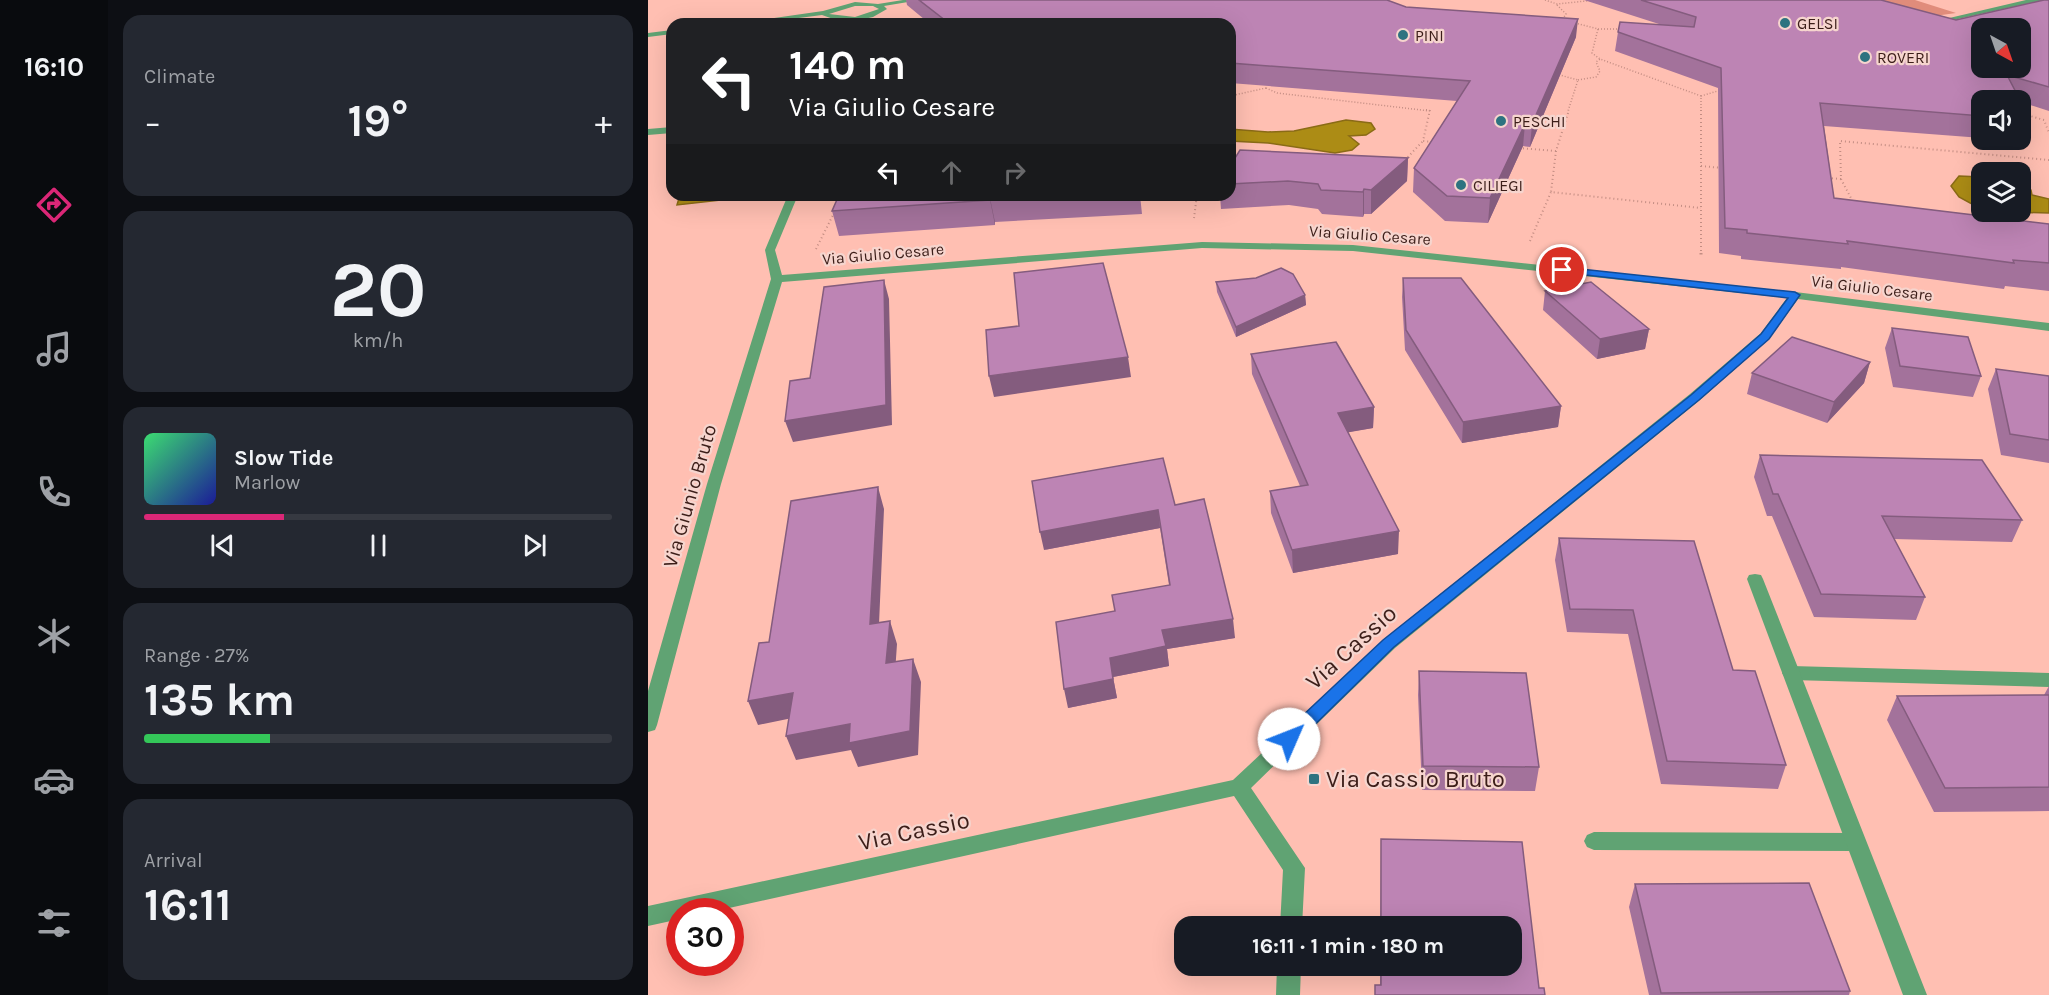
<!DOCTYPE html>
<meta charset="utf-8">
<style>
:root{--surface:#171b24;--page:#242831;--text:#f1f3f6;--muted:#9ea1a6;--line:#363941;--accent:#db2777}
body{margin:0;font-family:Karla,sans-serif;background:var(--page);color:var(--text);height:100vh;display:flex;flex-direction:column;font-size:22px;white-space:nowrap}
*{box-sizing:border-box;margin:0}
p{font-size:20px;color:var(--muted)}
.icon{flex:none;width:33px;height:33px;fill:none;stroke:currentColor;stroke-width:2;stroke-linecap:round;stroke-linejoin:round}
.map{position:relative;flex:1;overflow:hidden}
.sheet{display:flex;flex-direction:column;gap:15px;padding:15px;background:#0d0f14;width:540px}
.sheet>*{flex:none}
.top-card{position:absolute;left:18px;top:18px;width:570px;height:183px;border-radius:18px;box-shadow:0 6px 24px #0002;background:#202124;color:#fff;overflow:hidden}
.needle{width:39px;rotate:140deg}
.tools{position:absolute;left:1323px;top:18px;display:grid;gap:12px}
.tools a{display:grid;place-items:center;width:60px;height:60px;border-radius:12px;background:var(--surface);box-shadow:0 6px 24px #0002;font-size:30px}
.speed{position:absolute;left:18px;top:898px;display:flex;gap:12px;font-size:30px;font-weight:700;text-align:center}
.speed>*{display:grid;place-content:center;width:78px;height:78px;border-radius:50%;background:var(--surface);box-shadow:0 6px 24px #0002;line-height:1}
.speed .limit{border:9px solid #d22;background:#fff;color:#111}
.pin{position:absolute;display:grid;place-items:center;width:51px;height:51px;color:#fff;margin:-26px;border:3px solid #fff;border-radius:50%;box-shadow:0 2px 6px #0007}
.me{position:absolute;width:66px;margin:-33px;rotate:46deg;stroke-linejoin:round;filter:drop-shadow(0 0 4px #0008)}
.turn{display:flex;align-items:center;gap:21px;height:126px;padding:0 24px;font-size:27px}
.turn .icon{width:78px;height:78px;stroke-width:2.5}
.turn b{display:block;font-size:42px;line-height:51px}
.lanes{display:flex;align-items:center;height:57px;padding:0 24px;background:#0003;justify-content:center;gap:30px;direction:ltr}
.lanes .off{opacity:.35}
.big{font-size:45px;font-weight:700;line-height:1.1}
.sheet .card{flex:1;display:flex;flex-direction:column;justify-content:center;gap:9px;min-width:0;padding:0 21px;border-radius:18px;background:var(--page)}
.sheet .dial{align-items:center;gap:0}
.dial b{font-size:78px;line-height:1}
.song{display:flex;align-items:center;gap:18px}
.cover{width:72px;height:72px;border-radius:9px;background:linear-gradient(135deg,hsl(140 70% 55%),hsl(240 70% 35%))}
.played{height:6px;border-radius:3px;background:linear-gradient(90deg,var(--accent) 30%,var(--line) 30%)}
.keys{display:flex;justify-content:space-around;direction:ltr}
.heat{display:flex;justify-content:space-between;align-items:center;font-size:33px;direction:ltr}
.charge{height:9px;border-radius:4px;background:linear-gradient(90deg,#34c759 27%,var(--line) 0)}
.trip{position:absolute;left:526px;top:916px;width:348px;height:60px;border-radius:18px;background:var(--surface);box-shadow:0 6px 24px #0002;font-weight:700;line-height:60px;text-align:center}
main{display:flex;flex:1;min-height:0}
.menu{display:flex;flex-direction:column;width:108px;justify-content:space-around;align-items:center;background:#090b0e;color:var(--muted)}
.menu .icon{width:42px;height:42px}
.menu .current{color:var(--accent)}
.menu b{font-size:27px;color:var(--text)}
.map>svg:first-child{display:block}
.green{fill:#e08c7b}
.water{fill:#ac8c15;stroke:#8a6b16;stroke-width:1.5}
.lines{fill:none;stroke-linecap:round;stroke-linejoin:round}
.path-far2{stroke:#c38d83;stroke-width:1.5;stroke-dasharray:1 2;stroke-linecap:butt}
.path-far1{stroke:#c38d83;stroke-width:2;stroke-dasharray:1 3;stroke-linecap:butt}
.path{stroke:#c38d83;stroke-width:3;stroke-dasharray:1.5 4;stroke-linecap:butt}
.service{fill:#60a373;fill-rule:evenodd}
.minor{fill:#60a373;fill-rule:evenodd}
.wall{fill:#a3729b}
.shaded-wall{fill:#845c7e}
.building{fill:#bd84b4;stroke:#845c7e;stroke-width:1.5;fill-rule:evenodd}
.route{fill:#1a73e8;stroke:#114b97;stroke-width:1.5}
.poi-dot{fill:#2d7380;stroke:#f6d5ce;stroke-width:2}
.labels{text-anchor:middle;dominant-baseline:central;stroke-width:4.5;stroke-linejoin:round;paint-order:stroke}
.far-poi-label{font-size:16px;fill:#3c1e19;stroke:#f6d5ce;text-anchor:start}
.far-street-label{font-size:16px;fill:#3c1e19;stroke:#f6d5ce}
.street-label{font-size:20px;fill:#3c1e19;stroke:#f6d5ce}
.near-street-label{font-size:24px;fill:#3c1e19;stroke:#f6d5ce}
.near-poi-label{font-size:24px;fill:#3c1e19;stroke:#f6d5ce;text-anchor:start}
</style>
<main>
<nav class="menu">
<b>16:10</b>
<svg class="icon current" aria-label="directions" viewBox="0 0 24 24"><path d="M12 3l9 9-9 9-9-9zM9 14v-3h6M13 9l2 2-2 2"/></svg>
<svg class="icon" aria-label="music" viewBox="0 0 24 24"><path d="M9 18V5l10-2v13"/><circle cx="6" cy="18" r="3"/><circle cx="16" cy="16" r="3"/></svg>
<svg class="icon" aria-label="phone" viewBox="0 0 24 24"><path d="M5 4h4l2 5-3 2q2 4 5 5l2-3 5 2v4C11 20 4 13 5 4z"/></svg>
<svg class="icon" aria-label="climate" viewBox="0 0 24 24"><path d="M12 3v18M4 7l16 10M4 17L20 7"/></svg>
<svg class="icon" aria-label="car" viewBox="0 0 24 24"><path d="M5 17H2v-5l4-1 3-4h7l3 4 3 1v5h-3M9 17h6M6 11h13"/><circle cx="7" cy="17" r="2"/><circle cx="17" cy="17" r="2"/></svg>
<svg class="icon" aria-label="filters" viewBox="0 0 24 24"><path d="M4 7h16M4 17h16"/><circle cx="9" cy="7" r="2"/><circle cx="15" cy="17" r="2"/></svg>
</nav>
<section class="sheet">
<div class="card"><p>Climate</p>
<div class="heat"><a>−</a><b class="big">19°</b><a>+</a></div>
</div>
<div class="card dial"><b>20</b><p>km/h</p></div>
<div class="card">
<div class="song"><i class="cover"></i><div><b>Slow Tide</b><p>Marlow</p></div></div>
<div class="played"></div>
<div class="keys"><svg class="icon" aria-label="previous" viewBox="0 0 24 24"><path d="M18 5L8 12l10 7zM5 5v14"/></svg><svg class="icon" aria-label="pause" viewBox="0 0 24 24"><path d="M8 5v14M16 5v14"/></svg><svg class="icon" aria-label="next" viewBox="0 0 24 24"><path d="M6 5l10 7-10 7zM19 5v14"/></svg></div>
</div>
<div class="card"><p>Range · 27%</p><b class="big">135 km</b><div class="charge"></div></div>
<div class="card"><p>Arrival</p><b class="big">16:11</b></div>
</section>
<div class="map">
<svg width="1401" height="995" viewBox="0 0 1401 995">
<rect width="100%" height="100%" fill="#ffbfb2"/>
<path class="green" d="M1217,0H1267L1308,13L1272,18Z"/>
<path class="water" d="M698,120L723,123L727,129L718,135L701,136L711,144L704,150L687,153L620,143L582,141V129L620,132L646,131Z
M1311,176L1333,177V209L1311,197L1303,186Z
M1373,187L1383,190L1384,195L1401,199V213L1356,212H1372Z
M32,195H90V198L29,205Z"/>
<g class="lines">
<path class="path-far2" d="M897,0L909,4L948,0
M909,5L918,14L914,20
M927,23L950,29L944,53L952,59L1053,96
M950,29H974
M908,74L930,80L920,111
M930,80L948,77L952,71L948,62L952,59
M618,88L629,93L782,111
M582,96L618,88
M1053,111V96L1073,90"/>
<path class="path-far1" d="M778,110H782L775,141L786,142
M1053,110V254
M1372,113L1396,120L1401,133
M871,148L908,151L921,110
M908,151L903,192L1053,208
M757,160L775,141
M1053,166L1074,168
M1180,178L1193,179L1192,141L1401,160
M1193,179L1205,202
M546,218L549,195
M882,241L903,192
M168,249L186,213"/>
<path class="path" d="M1053,253V258"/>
<path class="service" d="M1378,0H1401V3L1378,4L1283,25L1280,23Z
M1143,666L1401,673V687L1143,680L1137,678L1134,673L1137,668Z
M946,832L1208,833L1215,836L1218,842L1215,848L1208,851L946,850L939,847L936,841L939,835Z"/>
<path class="minor" d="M255,0H272L236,6L239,9L225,17L207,21H191L174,15L104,24H85L175,11L207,2L230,4ZM207,6H225L231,9L207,17L181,14Z
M24,30V34L0,37V33Z
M24,127V133L0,135V129Z
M140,195H150L127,250L134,275L554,242L705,245L1147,292L1401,323V331L1150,299L1121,339L1052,400L747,648L603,788L657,868L654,927H632L635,870L586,796L63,912H32V919L0,926V906L585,780L735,640L1042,394L1113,333L1139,298L705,251L554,248L134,282L73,484L9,725L7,730L0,732V691L59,484L123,279L117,250Z
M1107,574L1113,575L1115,579L1279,995H1255L1099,579L1101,575Z
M629,966H653L652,995H628Z"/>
</g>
<path class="wall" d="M258,0H739L758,7L928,37L882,147L875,146L840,223L797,221L765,192L766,168L809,101L582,83V24H282L259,5Z
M936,0H1233L1308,20L1401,0V111L1373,102L1382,119L1374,141L1352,140H1372V100H1334V138L1176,126L1186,198L1401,224V291L1357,286L1356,289L1193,267V269L1093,259V256L1071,253L1070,88L967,51L970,32L1011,24Z
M760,158L759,181L723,214H716L715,217L674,214L670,209L641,205L573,209L572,195H582V166Z
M191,195H492L494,214L347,222V225L191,236L184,211Z
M608,278L657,295L658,305L588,337L569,292L568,282Z
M755,278L913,406L910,427L814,443L757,350L754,297Z
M897,291L1001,329L997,349L949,359L895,310Z
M1244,328L1333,376L1325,397L1245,387L1237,348Z
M603,354L726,407L725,428L700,432L750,554L645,573L623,513L622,491L652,486L604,374Z
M1222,362L1216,383L1179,423L1099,394L1104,373Z
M1348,369L1401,376V463L1353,455L1340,389Z
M1112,455L1374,520L1364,542L1246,539L1277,597L1268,620L1166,617L1124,516H1119L1106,477Z
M527,505L587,638L519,649L521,666L465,677L469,698L420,708L521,585L512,528L396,550Z
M911,538L1085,670L1138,765L1130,789L1013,784L980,634L919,632L907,560Z
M771,671L891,767L887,791L774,790L770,695Z
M1401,686V811L1286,812L1239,720L1249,696L1396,695Z
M733,839L874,842L891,988H896L897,995H727V985H732V966H864V927H732Z
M987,884L1202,991L1201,995H1001L981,907Z"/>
<path class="shaded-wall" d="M930,19L928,37L882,147L884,124Z
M877,124L875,146L840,223L842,198Z
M760,158L759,181L723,214V190Z
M716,189V214L715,217V192Z
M342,198L347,222V225L342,200Z
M236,280L241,299L244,425L145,442L137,421Z
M657,295L658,305L588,337V327Z
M1001,329L997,349L949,359L952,339Z
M480,357L483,377L346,397L341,376Z
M1222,362L1216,383L1179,423L1186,402Z
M913,406L910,427L814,443L815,422Z
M726,407L725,428L691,434L690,413Z
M230,487L236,509L230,647L222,624Z
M510,510L512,528L396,550L392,532Z
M751,531L750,554L645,573L644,550Z
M585,619L587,638L519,649L521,666L465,677L469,698L420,708L416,689L462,658L514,630Z
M242,621L249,644L246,687L238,663Z
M265,659L273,682L270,755L210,767L203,750L148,760L138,736L202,724Z
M145,693L154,716L110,725L100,701Z"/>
<path class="building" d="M271,0H739L758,7L930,19L884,124H877L842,198L799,196L766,168L822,81L582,63V24H302Z
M993,0H1233L1308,20L1396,0H1401V87L1359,75L1372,100H1334V116L1172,103L1186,198L1401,224V263L1365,260L1366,263L1199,241L1200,244L1099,233V230L1077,228L1073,68L970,32L972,22L1046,27L1048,17ZM1334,28H1372V68H1334Z
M1372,100L1382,119L1372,118Z
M592,150L760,158L723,190L716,189L715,192L673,190L670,184L640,181L582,184V166Z
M191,195H394L342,198V200L184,211Z
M455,263L480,357L341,376L338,330L371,326L366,273Z
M633,268L645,274L657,295L588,327L568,282L608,278Z
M755,278H813L913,406L815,422L758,330Z
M236,280L238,405L137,421L142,381L162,378L176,287Z
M943,282L1001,329L952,339L897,291Z
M1244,328L1320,337L1333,376L1252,366Z
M1144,337L1222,362L1186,402L1104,373Z
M688,342L726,407L690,413L751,531L644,550L622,491L660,485L603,354Z
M1348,369L1401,376V440L1362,434Z
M1112,455L1334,460L1374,520L1234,516L1277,597L1173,594L1130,494H1125Z
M515,458L527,505L556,499L585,619L514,630L518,646L462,658L465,679L416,689L408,622L467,611L464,595L522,585L510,510L392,532L384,481Z
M230,487L222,624L242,621L238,663L265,659L262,731L201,743L202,724L138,736L145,693L100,701L111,643L121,642L143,501Z
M911,538L1046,541L1085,670L1107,671L1138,765L1019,761L985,610L922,609Z
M771,671L878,673L891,767L775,766Z
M1401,695V787L1297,788L1249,696Z
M733,839L874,842L891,988H896L897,995H727V985H733V966H864V927H733Z
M1161,883L1202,991L1013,993L987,884Z"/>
<path class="route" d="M914,267L1147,292L1152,295L1121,339L1051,400L746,647L647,744L641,746L635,744L632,739L635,734L735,640L1043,395L1113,334L1140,298L911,272L909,270Z"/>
<g class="poi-dot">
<circle cx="1137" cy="23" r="6"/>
<circle cx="755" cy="35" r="6"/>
<circle cx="1217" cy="57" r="6"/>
<circle cx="853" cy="121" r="6"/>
<circle cx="813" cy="185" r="6"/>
<rect x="660" y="773" width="12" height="12" rx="3"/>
</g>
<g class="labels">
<g class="far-poi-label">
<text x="1149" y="23">GELSI</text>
<text x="767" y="35">PINI</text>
<text x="1229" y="57">ROVERI</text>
<text x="865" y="121">PESCHI</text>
<text x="825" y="185">CILIEGI</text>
</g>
<g class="far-street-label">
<text transform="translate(722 235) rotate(4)">Via Giulio Cesare</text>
<text transform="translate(235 254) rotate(-5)">Via Giulio Cesare</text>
<text transform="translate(1224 288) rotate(7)">Via Giulio Cesare</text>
</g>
<g class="street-label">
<text transform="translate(42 496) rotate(-74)">Via Giunio Bruto</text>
</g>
<g class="near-street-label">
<text transform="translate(703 647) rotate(-42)">Via Cassio</text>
<text transform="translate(266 831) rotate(-12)">Via Cassio</text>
</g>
<g class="near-poi-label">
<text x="678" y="779">Via Cassio Bruto</text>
</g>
</g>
</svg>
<div class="tools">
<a><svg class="needle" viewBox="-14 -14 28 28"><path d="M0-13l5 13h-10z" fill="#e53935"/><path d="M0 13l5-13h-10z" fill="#9ea1a6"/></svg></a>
<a><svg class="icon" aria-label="sound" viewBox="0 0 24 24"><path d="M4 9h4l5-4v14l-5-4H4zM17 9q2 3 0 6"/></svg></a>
<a><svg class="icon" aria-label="layers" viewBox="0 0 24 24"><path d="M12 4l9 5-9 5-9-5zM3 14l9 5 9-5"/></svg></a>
</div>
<div class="speed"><div class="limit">30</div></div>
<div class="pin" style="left:914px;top:270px;background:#d93025"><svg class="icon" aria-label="arrive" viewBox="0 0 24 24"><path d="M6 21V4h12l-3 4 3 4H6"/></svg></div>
<svg class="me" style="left:641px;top:739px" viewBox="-20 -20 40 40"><circle r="19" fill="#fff"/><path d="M0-13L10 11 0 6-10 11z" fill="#1a73e8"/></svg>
<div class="trip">16:11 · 1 min · 180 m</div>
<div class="top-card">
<div class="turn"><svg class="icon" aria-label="left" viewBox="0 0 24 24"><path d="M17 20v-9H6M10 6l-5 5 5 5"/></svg><div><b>140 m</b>Via Giulio Cesare</div></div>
<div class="lanes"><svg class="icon" aria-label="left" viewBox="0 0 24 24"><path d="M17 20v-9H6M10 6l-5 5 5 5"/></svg><svg class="icon off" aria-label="ahead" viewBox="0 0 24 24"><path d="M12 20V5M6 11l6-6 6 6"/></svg><svg class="icon off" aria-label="right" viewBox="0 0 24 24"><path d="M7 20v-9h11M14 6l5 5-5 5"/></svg></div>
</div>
</div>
</main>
